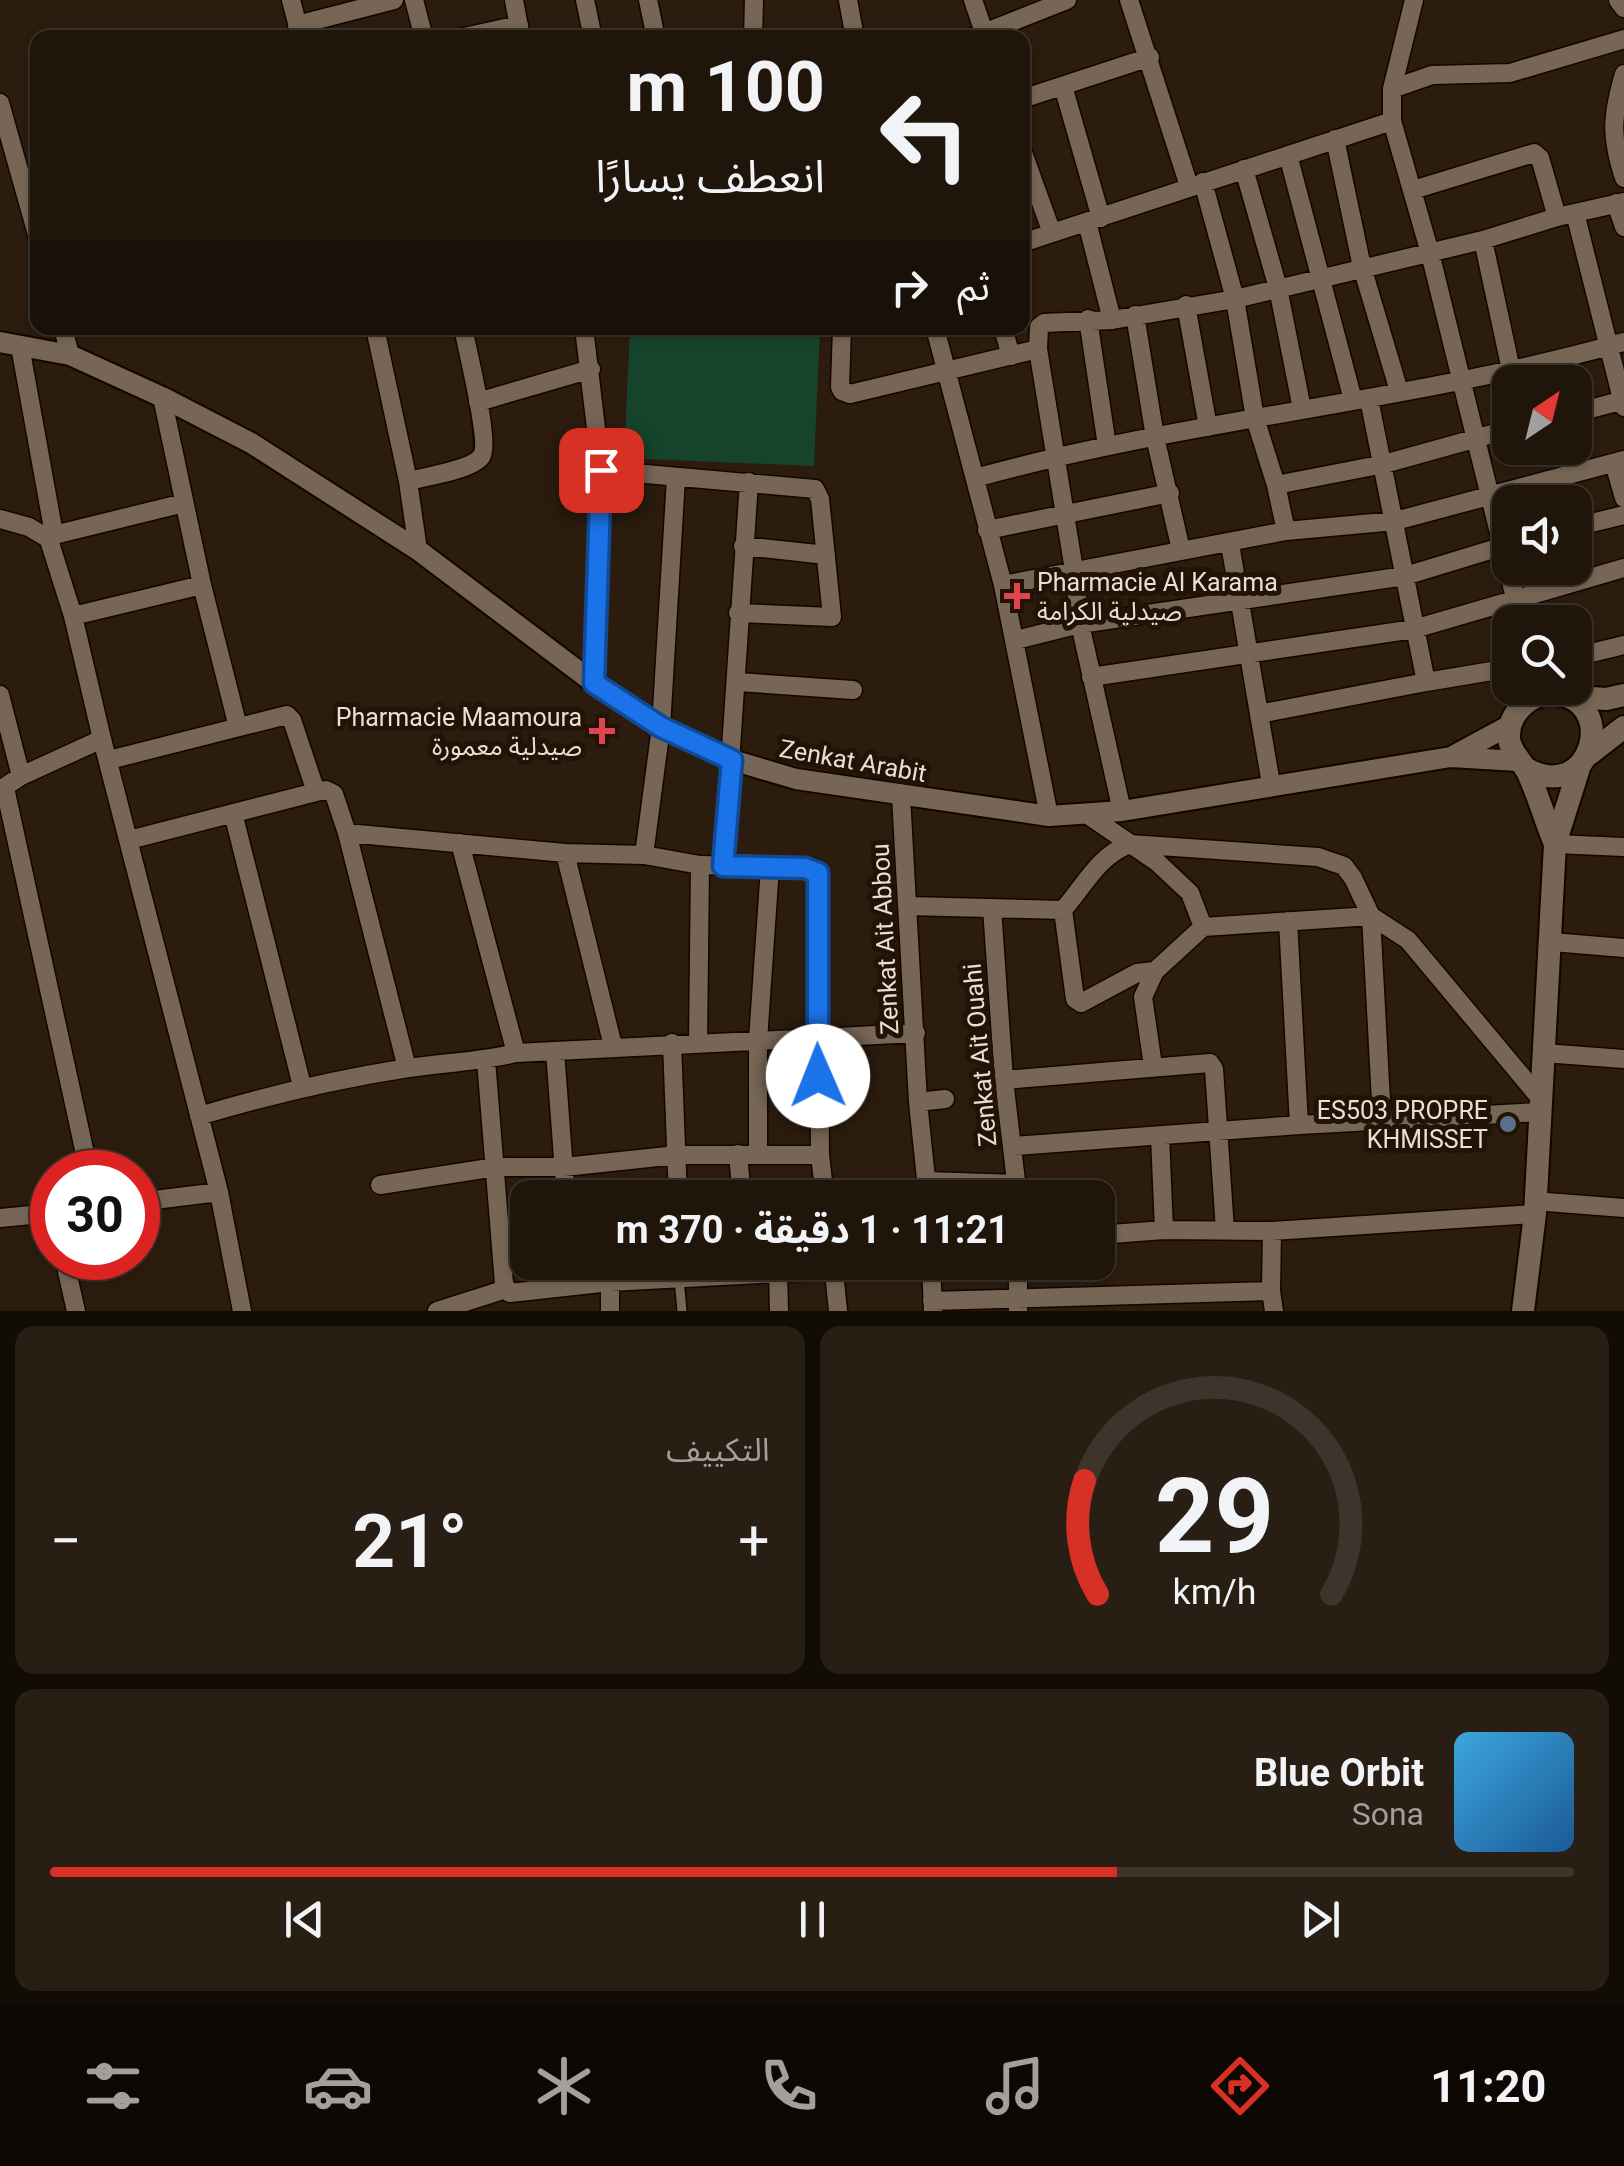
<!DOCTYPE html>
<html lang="ar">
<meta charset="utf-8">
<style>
:root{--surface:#20150a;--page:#281e13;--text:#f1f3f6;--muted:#a29f9c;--line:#3d342b;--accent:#d93025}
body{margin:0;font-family:Roboto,"Noto Sans Arabic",sans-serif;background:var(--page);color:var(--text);direction:rtl;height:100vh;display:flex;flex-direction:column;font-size:38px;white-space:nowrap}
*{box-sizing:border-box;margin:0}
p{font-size:32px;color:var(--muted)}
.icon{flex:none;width:55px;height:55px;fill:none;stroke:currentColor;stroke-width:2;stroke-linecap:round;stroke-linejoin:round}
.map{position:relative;height:1311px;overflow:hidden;direction:ltr}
.sheet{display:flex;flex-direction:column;gap:15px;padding:15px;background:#120c06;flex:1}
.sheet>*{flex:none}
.banner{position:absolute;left:30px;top:30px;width:1000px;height:305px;border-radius:20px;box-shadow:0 2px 8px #0004,0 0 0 2px var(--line);direction:rtl;background:#20150a;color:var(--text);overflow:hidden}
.needle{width:65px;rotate:35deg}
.fabs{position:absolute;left:1492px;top:365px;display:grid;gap:20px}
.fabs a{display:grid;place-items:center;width:100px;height:100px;border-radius:20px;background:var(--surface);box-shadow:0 2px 8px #0004,0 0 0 2px var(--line);font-size:50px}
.speed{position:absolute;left:30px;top:1150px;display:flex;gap:20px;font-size:50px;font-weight:700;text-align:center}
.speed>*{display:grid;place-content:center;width:130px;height:130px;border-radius:50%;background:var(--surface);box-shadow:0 2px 8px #0004,0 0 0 2px var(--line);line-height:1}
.speed .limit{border:15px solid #d22;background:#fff;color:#111}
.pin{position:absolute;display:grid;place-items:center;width:85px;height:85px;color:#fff;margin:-42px;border-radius:20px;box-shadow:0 5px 15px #0006}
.me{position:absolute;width:110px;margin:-55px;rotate:359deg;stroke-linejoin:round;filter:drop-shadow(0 0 8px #0008)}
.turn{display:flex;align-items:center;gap:35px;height:210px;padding:0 40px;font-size:45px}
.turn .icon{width:130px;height:130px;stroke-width:2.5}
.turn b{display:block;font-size:70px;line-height:85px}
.then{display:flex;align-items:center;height:95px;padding:0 40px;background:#0003;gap:20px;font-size:38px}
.big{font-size:75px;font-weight:700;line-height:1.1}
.sheet .widget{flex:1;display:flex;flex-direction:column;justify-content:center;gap:15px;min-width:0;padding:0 35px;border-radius:20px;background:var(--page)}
.sheet .dial{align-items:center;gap:0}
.dial svg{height:260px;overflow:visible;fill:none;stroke:var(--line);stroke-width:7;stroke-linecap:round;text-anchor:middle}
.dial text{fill:var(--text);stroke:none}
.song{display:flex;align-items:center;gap:30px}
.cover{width:120px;height:120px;border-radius:15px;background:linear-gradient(135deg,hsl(200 70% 55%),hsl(210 70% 35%))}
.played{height:10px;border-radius:5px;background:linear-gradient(90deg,var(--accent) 70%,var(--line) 70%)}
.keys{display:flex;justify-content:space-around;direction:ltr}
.heat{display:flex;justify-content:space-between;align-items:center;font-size:55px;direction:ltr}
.sheet .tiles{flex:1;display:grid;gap:15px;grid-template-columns:1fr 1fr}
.widget:last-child{grid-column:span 2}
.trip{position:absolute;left:510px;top:1180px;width:605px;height:100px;border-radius:20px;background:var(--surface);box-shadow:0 2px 8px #0004,0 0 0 2px var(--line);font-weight:700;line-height:100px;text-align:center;direction:rtl}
.menu{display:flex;height:160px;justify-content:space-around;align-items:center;background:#0d0804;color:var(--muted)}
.menu .icon{width:70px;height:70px}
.menu .selected{color:var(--accent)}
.menu b{font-size:45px;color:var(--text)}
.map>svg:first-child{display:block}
.green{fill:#16442b}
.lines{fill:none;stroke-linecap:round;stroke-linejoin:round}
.service-casing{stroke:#130600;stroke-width:12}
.minor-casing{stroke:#130600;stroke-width:21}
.tertiary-casing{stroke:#130600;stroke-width:24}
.secondary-casing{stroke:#130600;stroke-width:26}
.service{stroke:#765;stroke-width:9}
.minor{stroke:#765;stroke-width:18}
.tertiary{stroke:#765;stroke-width:20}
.secondary{stroke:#765;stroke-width:22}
.route-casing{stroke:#114b97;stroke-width:25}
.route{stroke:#1a73e8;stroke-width:18}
.health-dot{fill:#e0444e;stroke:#211305;stroke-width:4}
.service-dot{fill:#5c6f8a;stroke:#211305;stroke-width:4}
.labels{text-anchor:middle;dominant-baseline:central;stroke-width:10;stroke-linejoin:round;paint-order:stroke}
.poi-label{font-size:25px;fill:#e9dfd5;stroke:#211305;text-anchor:end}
.street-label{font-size:25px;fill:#e9dfd5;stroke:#211305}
</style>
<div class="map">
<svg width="1624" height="1311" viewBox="0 0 1624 1311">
<rect width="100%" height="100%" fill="#2b1c0d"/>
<path class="green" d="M630,328H820L814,466L624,458Z"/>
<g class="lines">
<defs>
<path id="service" d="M679,1279L682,1311"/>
<path id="minor" d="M291,0L301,38
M414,0L424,38
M514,0L521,38
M585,0L593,38
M648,0L656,38
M848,0L855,38
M973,0L986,38
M1129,0L1189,186
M1414,0L1392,89V121L1430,253L1521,622
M1618,0L1624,8
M297,25L394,0
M460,38L519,25
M753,38L754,0
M971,38L1067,0
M1624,74C1612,115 1610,136 1624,178
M1063,86L1101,218
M1392,89L1432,75L1510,73L1624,39
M1022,99L1150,57
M0,103L38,238
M1335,139L1362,267L1399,391
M1022,150L1052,233
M1288,155L1353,400
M1244,169L1278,288L1302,409
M1203,182L1235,299L1255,418L1276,485L1286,531
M1413,190L1534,153L1540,158L1557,217
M1616,203L1624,227
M1575,213L1624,407
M1087,222L1112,320
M1483,240L1511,370
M1022,243L1392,121
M1186,305L1208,427
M1135,315L1155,437L1181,550
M1088,319L1107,446
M63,328L70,355
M375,328L408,481L418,550
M584,328L601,470L594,683
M842,328L840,387L842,391L850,394L1038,349L1039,327L1044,323L1112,320L1235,299L1483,240L1557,217L1624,202
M935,328L1003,585L1049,816
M1003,328L1011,356
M20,346L54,534L49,540L73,616L102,739L219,1192L242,1311
M1038,349L1074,570L1080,624L1122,811
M162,397L202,585L238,727
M478,402L591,369
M1575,413L1624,400
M1614,463L1624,498
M601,470L815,489L820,499L832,617L738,613
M975,478C1188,419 1411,402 1624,342
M408,481C424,477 471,470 481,457C491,445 467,348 463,328
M1276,485L1384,464L1510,429
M0,519L29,527L49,539
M1575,527L1624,515
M987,530L1170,493
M54,535L184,503
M1230,544L1271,784
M743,546L826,555
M1003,585L1286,531L1395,521L1624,460
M73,616L202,585
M1016,640L1080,624L1405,576L1510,544
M1575,657L1624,645
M1091,677L1414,629L1624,568
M738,682L853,690
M1426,682L1510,668
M0,695L21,776
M1259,714L1426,682L1369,399
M109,760L287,715L292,720L316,792
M5,788L89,1172
M0,790L21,776L102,739
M901,796L918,1102L928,1198
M233,813L302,1086
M1088,815L1157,862L1190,893L1203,927
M347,833L565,853L644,855L700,865L813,868L818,873V881L820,1155L825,1198
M129,840L316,792L326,790L334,794L347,833L407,1068
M460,843L516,1053
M1555,844L1624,847
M565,853L613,1046
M644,855L661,727L676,478
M723,866L749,482
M907,906L1063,910
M992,908L1004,1080L1018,1198
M1288,921L1299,1125
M1552,942L1624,948
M1155,971L1137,973L1081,1003L1075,999L1063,910C1084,886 1099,855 1130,844L1318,857L1344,866L1353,878L1371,916L1382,1120
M672,1043L678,1198
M698,1044L700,865
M555,1051L566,1198
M1544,1053L1624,1059
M486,1060L504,1284L510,1293L610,1282L834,1270
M1153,1066L1143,997L1155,971L1203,927L1371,916L1408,940L1540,1098
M1004,1080L1210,1063L1214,1069L1225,1230
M918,1102L945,1099
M199,1116C266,1096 332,1080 402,1069C440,1063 478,1062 516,1053L916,1033
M1160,1136L1164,1230
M1014,1146L1299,1125L1540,1112
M758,1153V1040L770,867
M738,1154L742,1198
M927,1181L1017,1184
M380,1185L496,1167H564L677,1155H820
M1534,1201L1624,1208
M138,1202L219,1192
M0,1218L52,1213
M1272,1231L1271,1291L1274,1311
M1098,1235L1164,1230L1272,1231L1535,1214
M64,1258L76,1311
M570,1262L572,1286
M833,1262L838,1311
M931,1262L933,1311
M1018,1262V1311
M778,1271L779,1311
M932,1301L1271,1291
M437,1311L506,1289
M610,1311V1282"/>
<path id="tertiary" d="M0,342L70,355L162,397L251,443L418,550L594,683L661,727L732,760L796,779L1049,816L1122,811L1451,757L1518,761
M1451,757L1510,725"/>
<path id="secondary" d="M1564,696L1606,699L1624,695
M1588,755L1624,727
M1525,768C1593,807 1620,697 1553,694C1530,693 1508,713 1509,738C1510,752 1521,760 1527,771C1538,794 1545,820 1555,844
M1523,1311L1535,1214L1555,844L1580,765"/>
</defs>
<use href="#service" class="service-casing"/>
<use href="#minor" class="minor-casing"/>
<use href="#tertiary" class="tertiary-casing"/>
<use href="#secondary" class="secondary-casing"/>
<use href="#service" class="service"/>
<use href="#minor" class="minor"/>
<use href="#tertiary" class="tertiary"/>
<use href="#secondary" class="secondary"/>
</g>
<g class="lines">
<defs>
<path id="route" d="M601,470L594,683L661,727L732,760L723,866L805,868L818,873V1076"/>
</defs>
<use href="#route" class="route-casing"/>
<use href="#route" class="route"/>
</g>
<g class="health-dot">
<path d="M1012 581h10v10h10v10h-10v10h-10v-10h-10v-10h10z"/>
<path d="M597 716h10v10h10v10h-10v10h-10v-10h-10v-10h10z"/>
</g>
<circle class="service-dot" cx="1508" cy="1124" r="10"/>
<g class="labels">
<g class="poi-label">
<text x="1037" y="582" text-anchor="start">Pharmacie Al Karama<tspan x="1037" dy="29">صيدلية الكرامة</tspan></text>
<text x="582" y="717">Pharmacie Maamoura<tspan x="582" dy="29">صيدلية معمورة</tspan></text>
<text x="1488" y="1110">ES503 PROPRE<tspan x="1488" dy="29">KHMISSET</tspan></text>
</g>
<g class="street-label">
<text transform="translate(853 761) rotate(10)">Zenkat Arabit</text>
<text transform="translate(885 939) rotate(-93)">Zenkat Ait Abbou</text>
<text transform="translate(980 1055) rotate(-95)">Zenkat Ait Ouahi</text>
</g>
</g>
</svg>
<div class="fabs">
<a><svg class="needle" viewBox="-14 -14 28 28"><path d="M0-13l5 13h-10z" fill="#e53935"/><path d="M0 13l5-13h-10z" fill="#a29f9c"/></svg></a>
<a><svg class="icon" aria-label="sound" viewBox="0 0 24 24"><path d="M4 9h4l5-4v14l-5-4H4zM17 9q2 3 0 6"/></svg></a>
<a><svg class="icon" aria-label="search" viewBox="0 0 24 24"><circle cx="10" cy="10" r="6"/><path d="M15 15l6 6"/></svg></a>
</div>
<div class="speed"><div class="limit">30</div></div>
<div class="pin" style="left:601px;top:470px;background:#d93025"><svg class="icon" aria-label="arrive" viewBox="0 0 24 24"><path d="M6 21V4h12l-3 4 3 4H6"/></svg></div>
<svg class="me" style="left:818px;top:1076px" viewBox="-20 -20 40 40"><circle r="19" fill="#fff"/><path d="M0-13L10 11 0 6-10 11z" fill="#1a73e8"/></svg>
<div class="trip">11:21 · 1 دقيقة · 370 m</div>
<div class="banner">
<div class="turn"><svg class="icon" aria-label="left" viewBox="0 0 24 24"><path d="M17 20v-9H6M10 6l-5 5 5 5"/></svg><div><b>100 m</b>انعطف يسارًا</div></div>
<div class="then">ثم<svg class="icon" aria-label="right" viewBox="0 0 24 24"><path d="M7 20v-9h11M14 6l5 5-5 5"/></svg></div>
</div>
</div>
<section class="sheet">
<div class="tiles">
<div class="widget dial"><svg viewBox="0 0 100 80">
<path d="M14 69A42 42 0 1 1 86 69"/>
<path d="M14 69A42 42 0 0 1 10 34" stroke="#d93025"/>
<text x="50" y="56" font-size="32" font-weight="700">29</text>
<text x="50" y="72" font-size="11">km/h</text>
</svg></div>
<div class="widget"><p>التكييف</p>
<div class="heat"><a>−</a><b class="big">21°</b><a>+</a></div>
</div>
<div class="widget">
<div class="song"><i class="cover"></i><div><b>Blue Orbit</b><p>Sona</p></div></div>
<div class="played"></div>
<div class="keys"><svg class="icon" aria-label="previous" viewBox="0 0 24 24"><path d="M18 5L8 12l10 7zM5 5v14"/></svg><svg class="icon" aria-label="pause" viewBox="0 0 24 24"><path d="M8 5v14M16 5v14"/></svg><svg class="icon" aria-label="next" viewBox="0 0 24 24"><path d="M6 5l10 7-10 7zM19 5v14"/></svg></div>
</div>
</div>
</section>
<nav class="menu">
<b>11:20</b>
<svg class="icon selected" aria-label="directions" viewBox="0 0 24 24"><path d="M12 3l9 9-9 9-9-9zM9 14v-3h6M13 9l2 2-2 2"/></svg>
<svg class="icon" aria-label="music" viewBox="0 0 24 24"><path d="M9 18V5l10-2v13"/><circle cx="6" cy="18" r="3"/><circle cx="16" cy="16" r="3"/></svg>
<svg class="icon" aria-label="phone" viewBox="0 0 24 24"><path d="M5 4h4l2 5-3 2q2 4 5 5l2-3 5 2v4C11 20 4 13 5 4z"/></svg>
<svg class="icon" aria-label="climate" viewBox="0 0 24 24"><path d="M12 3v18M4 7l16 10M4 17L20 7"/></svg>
<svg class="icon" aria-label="car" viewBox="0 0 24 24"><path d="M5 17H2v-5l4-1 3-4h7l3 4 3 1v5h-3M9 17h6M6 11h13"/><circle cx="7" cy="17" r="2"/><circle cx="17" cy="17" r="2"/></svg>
<svg class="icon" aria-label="filters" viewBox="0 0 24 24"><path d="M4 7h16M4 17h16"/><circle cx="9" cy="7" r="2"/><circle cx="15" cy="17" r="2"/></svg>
</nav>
